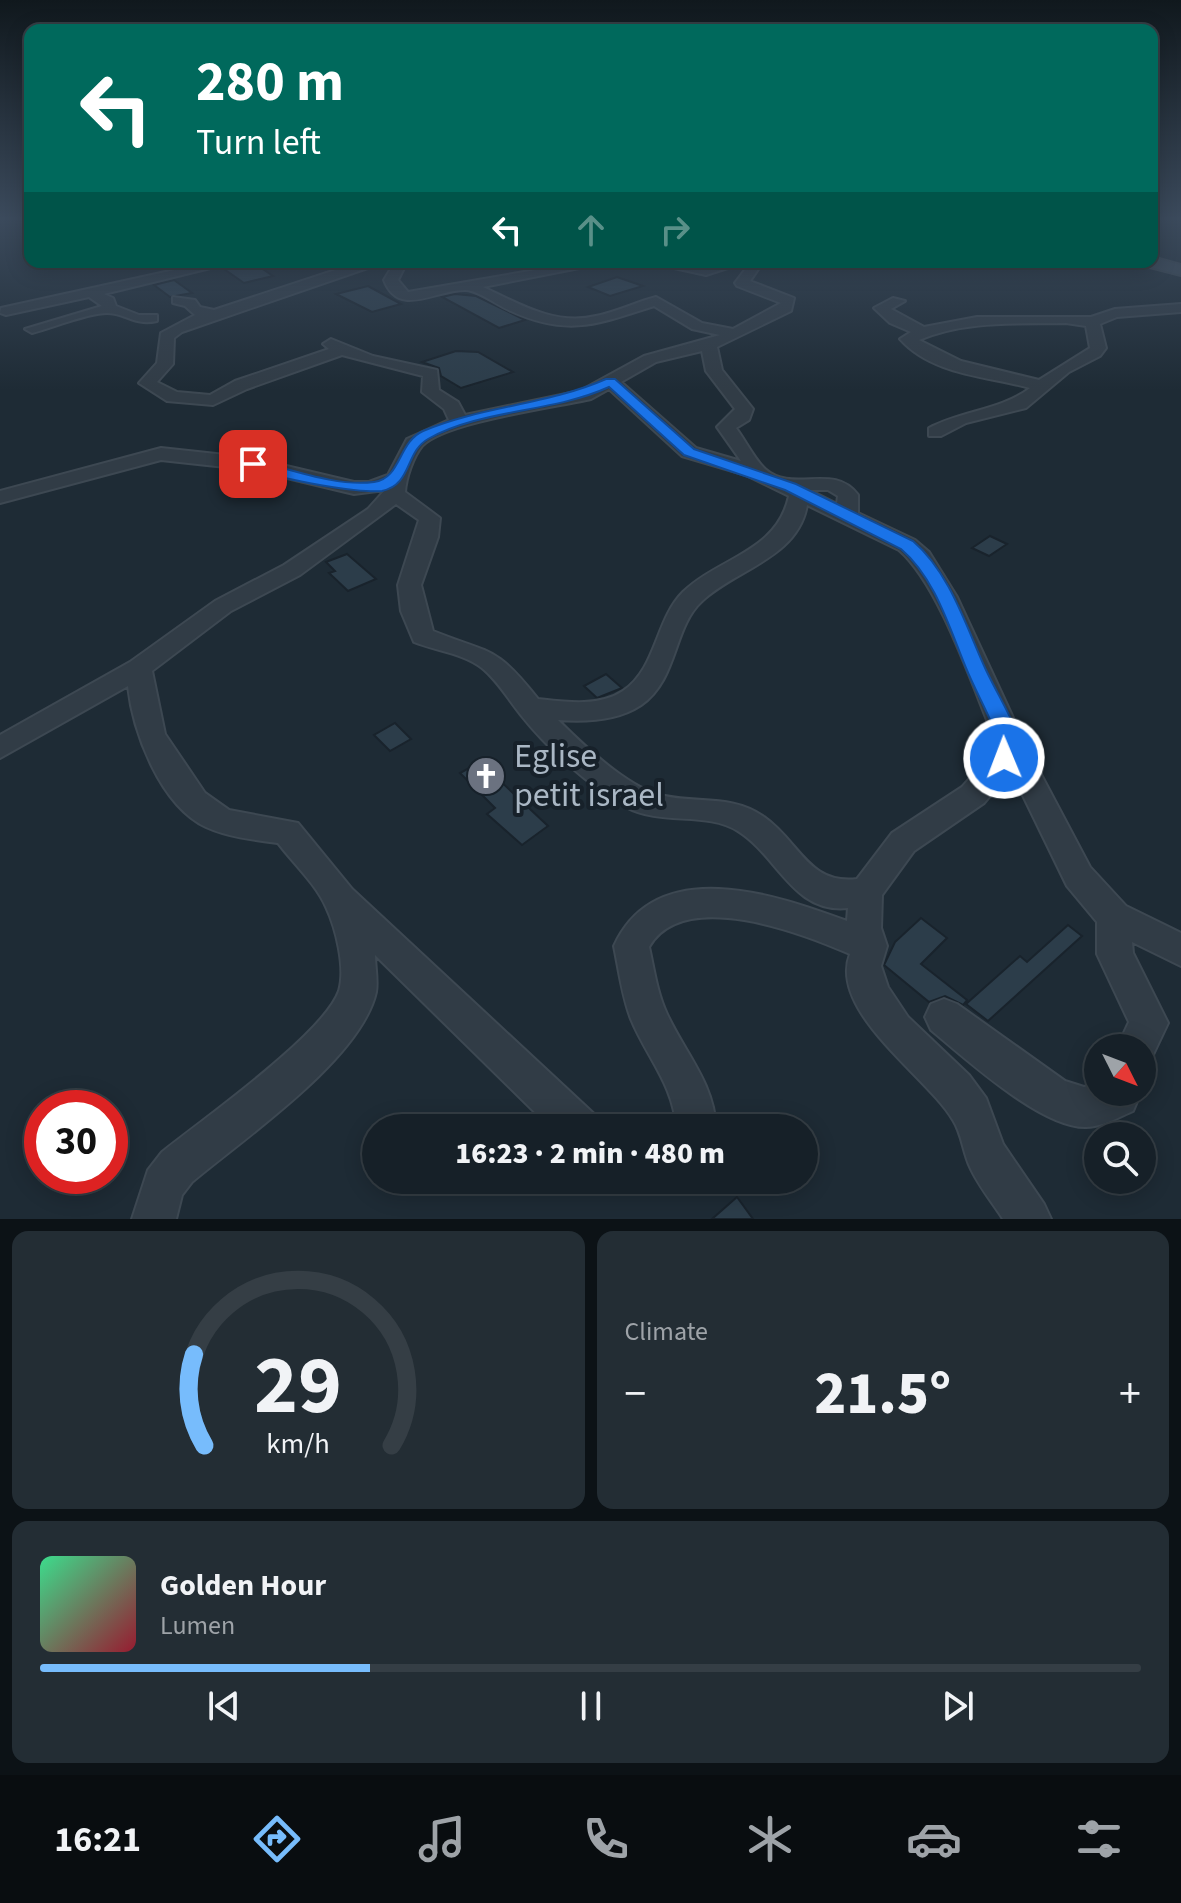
<!DOCTYPE html>
<meta charset="utf-8">
<style>
:root{--surface:#162028;--page:#232d34;--text:#f1f3f6;--muted:#9ea3a8;--line:#353e45;--accent:#77bcfc}
body{margin:0;font-family:"Source Sans 3",sans-serif;background:var(--page);color:var(--text);height:100vh;display:flex;flex-direction:column;font-size:30px;white-space:nowrap}
*{box-sizing:border-box;margin:0}
p{font-size:26px;color:var(--muted)}
.icon{flex:none;width:44px;height:44px;fill:none;stroke:currentColor;stroke-width:2;stroke-linecap:round;stroke-linejoin:round}
.map{position:relative;height:1219px;overflow:hidden}
.sheet{display:flex;flex-direction:column;gap:12px;padding:12px;background:#0c1216;flex:1}
.sheet>*{flex:none}
.guide{position:absolute;left:24px;top:24px;width:1134px;height:244px;border-radius:16px;box-shadow:0 4px 20px #0003,0 0 0 2px var(--line);background:#00695c;color:#fff;overflow:hidden}
.needle{width:52px;rotate:132deg}
.fabs{position:absolute;left:1084px;top:1034px;display:grid;gap:16px}
.fabs a{display:grid;place-items:center;width:72px;height:72px;border-radius:50%;background:var(--surface);box-shadow:0 4px 20px #0003,0 0 0 2px var(--line);font-size:40px}
.speed{position:absolute;left:24px;top:1090px;display:flex;gap:16px;font-size:40px;font-weight:700;text-align:center}
.speed>*{display:grid;place-content:center;width:104px;height:104px;border-radius:50%;background:var(--surface);box-shadow:0 4px 20px #0003,0 0 0 2px var(--line);line-height:1}
.speed .limit{border:12px solid #d22;background:#fff;color:#111}
.pin{position:absolute;display:grid;place-items:center;width:68px;height:68px;color:#fff;margin:-34px;border-radius:16px;box-shadow:0 4px 12px #0006}
.me{position:absolute;width:88px;margin:-44px;rotate:359deg;stroke-linejoin:round;filter:drop-shadow(0 0 6px #0008)}
.turn{display:flex;align-items:center;gap:28px;height:168px;padding:0 40px;font-size:36px}
.turn .icon{width:104px;height:104px;stroke-width:2.5}
.turn b{display:block;font-size:56px;line-height:68px}
.lanes{display:flex;align-items:center;height:76px;padding:0 40px;background:#0003;justify-content:center;gap:40px;direction:ltr}
.lanes .off{opacity:.35}
.big{font-size:60px;font-weight:800;line-height:1.1}
.sheet .card{flex:1;display:flex;flex-direction:column;justify-content:center;gap:12px;min-width:0;padding:0 28px;border-radius:16px;background:var(--page)}
.sheet .dial{align-items:center;gap:0}
.dial svg{height:208px;overflow:visible;fill:none;stroke:var(--line);stroke-width:7;stroke-linecap:round;text-anchor:middle}
.dial text{fill:var(--text);stroke:none}
.song{display:flex;align-items:center;gap:24px}
.cover{width:96px;height:96px;border-radius:12px;background:linear-gradient(135deg,hsl(150 70% 55%),hsl(350 70% 35%))}
.played{height:8px;border-radius:4px;background:linear-gradient(90deg,var(--accent) 30%,var(--line) 30%)}
.keys{display:flex;justify-content:space-around;direction:ltr}
.heat{display:flex;justify-content:space-between;align-items:center;font-size:44px;direction:ltr}
.sheet .tiles{flex:1;display:grid;gap:12px;grid-template-columns:1fr 1fr}
.card:last-child{grid-column:span 2}
.trip{position:absolute;left:362px;top:1114px;width:456px;height:80px;border-radius:40px;background:var(--surface);box-shadow:0 4px 20px #0003,0 0 0 2px var(--line);font-weight:800;line-height:80px;text-align:center}
.menu{display:flex;height:128px;justify-content:space-around;align-items:center;background:#090d10;color:var(--muted)}
.menu .icon{width:56px;height:56px}
.menu .current{color:var(--accent)}
.menu b{font-size:36px;color:var(--text)}
.map>svg:first-child{display:block}
.building{fill:#2c3d4a;stroke:#19232c;stroke-width:2}
.lines{fill:none;stroke-linecap:round;stroke-linejoin:round}
.street-casing{stroke:#3d4852;stroke-width:4}
.secondary-casing{stroke:#3d4852;stroke-width:4}
.street{fill:#313c46;fill-rule:evenodd}
.secondary{fill:#3f4c59;fill-rule:evenodd}
.route{fill:#1a73e8;stroke:#114b97;stroke-width:2}
.labels{text-anchor:middle;dominant-baseline:central;stroke-width:8;stroke-linejoin:round;paint-order:stroke}
.near-poi-label{font-size:34px;fill:#aab7c4;stroke:#17212a;text-anchor:start}
</style>
<div class="map">
<svg width="1181" height="1219" viewBox="0 0 1181 1219">
<rect width="100%" height="100%" fill="#1e2b35"/>
<path class="building" d="M254,263L273,276L244,283L224,269Z
M617,277L643,286L610,296L588,287Z
M174,280L192,293L170,297L154,285Z
M368,286L401,304L372,312L336,294Z
M455,294L476,296L525,320L499,328L442,297Z
M456,351L478,352L513,372L461,388L441,376L439,368L422,362Z
M990,536L1007,544L989,556L972,548Z
M347,554L376,579L348,591L329,573L335,571L326,562Z
M606,674L622,688L597,698L584,686Z
M395,723L411,739L390,751L374,735Z
M480,762L548,826L522,845L487,814L495,808L460,773Z
M921,918L947,938L921,964L967,1000L963,1005L945,996L929,1002L884,965L895,942Z
M1068,925L1082,936L988,1021L966,1004L1020,956L1027,962Z
M737,1197L753,1219H712Z"/>
<g class="lines">
<defs>
<path id="street" d="M211,262H235L104,294L113,298L116,306L139,315H157V321C134,326 126,313 107,313C87,313 52,328 32,333L25,329L102,306L89,297L6,315L0,313L1,308Z
M360,262H385L182,332L174,338L173,364L157,382L177,392L210,395L235,381L329,349L323,344L331,339L373,356L437,370L439,390L458,402L465,415L580,391L644,356L720,335L692,329L654,306C598,324 568,337 511,311C498,306 480,291 466,290C436,289 399,319 384,280L395,262H407L398,280L408,292L582,262H610L483,287C519,304 555,326 596,316C617,312 636,302 656,297L702,323L733,329L781,303L737,286L735,283L751,262H763L750,281L794,298L791,311L717,347L722,370L753,409L749,420L736,428C745,440 755,460 765,469C793,494 834,462 858,495V513L915,540L929,552L957,597L1027,748L1090,867L1126,906L1181,933V966L1132,942L1133,953L1168,1023L1150,1061L1142,1064V1048H1117L1129,1022L1097,954V922L1067,886L1011,771L984,803L914,851L882,895L881,928L887,946L881,966L888,987L908,1017L969,1075L986,1098L1003,1144L1044,1204L1051,1219H1003C992,1202 978,1185 970,1167C963,1152 962,1134 953,1120C928,1077 828,1012 850,954C802,933 683,887 649,947C654,969 657,993 667,1014C685,1053 714,1083 716,1128H676C675,1087 646,1056 631,1019C622,996 619,970 614,946C656,854 774,894 847,921L848,908C793,914 778,856 738,831C706,811 661,826 626,807C588,785 548,749 521,715C508,699 498,681 482,668C463,653 436,651 414,642L401,611L398,585L419,520L396,504L300,575L231,611L152,671L165,734L205,793L229,810L298,823L352,889L594,1114L600,1128H551L375,955C375,966 378,981 376,992C361,1059 244,1138 192,1182L182,1195L176,1219H132L148,1170L162,1152C202,1120 324,1034 339,991C346,968 336,928 326,907C316,884 293,863 278,843C254,840 228,837 206,827C160,805 133,732 128,686L0,758V735L130,662L215,601L284,565L368,509L385,490L354,494L253,470L161,460L0,503V491L161,448L253,458L354,482H369L388,475L407,439L449,420L444,409L422,392L423,376L342,355L247,389L213,405L167,401L139,383L157,363L161,333L195,315L185,306L173,303V297L195,300L200,307L214,310ZM702,351L706,371L735,409L717,427L741,461L696,448L621,382L656,362ZM609,389L682,456L746,475L789,496C777,552 720,557 683,592C655,620 657,668 623,691C599,707 565,702 538,699C495,645 493,655 433,631L421,585L438,537L440,518L405,492C406,478 413,457 422,446C444,422 556,407 591,399ZM809,490H828L838,496L837,504ZM807,505L899,550C941,586 975,694 998,747L962,787L892,833L857,879C808,885 799,841 764,817C731,793 693,805 657,794C625,785 581,743 558,720C585,722 617,721 641,705C678,680 673,627 702,601C736,569 798,558 807,505Z
M647,262L706,267L746,262L706,275Z
M893,298L905,301L891,309L924,327L977,317H1091L1115,309L1181,304V312L1117,317L1100,324L1106,348L1100,356L1069,372L1026,408L966,423L941,436H929V428C961,411 1001,410 1030,388C987,376 932,375 900,339L911,332L890,323L874,308ZM1066,323L1086,326L1090,348L1039,380L961,361L919,340C965,320 1017,324 1066,323Z
M944,999L957,1004L1065,1081L1084,1087L1098,1084V1092H1141L1133,1111C1119,1117 1102,1127 1086,1127C1041,1128 965,1058 931,1030L925,1017L931,1004Z"/>
<path id="secondary" d="M1152,257L1181,265V275L1146,266L1144,262H1152Z"/>
</defs>
<use href="#street" class="street-casing"/>
<use href="#secondary" class="secondary-casing"/>
<use href="#street" class="street"/>
<use href="#secondary" class="secondary"/>
</g>
<linearGradient id="sky" x2="0" y2="1"><stop stop-color="#10181d"/><stop offset="0.56" stop-color="#3b4a5c"/><stop offset="1" stop-color="#3b4a5c" stop-opacity="0"/></linearGradient>
<rect width="1181" height="390" fill="url(#sky)"/>
<path class="route" d="M606,379H615L694,449L796,484L913,541C951,574 966,627 986,670C999,697 1014,721 1024,749L1012,764L1004,766L993,758L1001,747C992,719 977,695 966,668C949,627 935,578 901,549L785,490L684,455L609,387C552,413 481,409 428,439C405,452 412,485 382,491C360,494 261,477 246,464L253,460C291,469 336,487 374,482C401,479 398,442 423,431C482,406 547,405 606,379Z"/>
<defs>
<symbol id="church-disc" viewBox="-11 -11 22 22"><circle r="9.5" fill="#6b7280" stroke="#17212a"/><path d="M-1.2-6h2.4v3.5h3.3v2.4h-3.3V6h-2.4V-.1h-3.3v-2.4h3.3Z" fill="#fff"/></symbol>
</defs>
<g fill-rule="evenodd">
<use href="#church-disc" x="464" y="754" width="44" height="44"/>
</g>
<g class="labels">
<g class="near-poi-label">
<text x="514" y="756">Eglise<tspan x="514" dy="39">petit israel</tspan></text>
</g>
</g>
</svg>
<div class="fabs">
<a><svg class="needle" viewBox="-14 -14 28 28"><path d="M0-13l5 13h-10z" fill="#e53935"/><path d="M0 13l5-13h-10z" fill="#9ea3a8"/></svg></a>
<a><svg class="icon" aria-label="search" viewBox="0 0 24 24"><circle cx="10" cy="10" r="6"/><path d="M15 15l6 6"/></svg></a>
</div>
<div class="speed"><div class="limit">30</div></div>
<div class="pin" style="left:253px;top:464px;background:#d93025"><svg class="icon" aria-label="arrive" viewBox="0 0 24 24"><path d="M6 21V4h12l-3 4 3 4H6"/></svg></div>
<svg class="me" style="left:1004px;top:758px" viewBox="-20 -20 40 40"><circle r="17" fill="#1a73e8" stroke="#fff" stroke-width="3"/><path d="M0-11L8 9 0 5-8 9z" fill="#fff"/></svg>
<div class="trip">16:23 · 2 min · 480 m</div>
<div class="guide">
<div class="turn"><svg class="icon" aria-label="left" viewBox="0 0 24 24"><path d="M17 20v-9H6M10 6l-5 5 5 5"/></svg><div><b>280 m</b>Turn left</div></div>
<div class="lanes"><svg class="icon" aria-label="left" viewBox="0 0 24 24"><path d="M17 20v-9H6M10 6l-5 5 5 5"/></svg><svg class="icon off" aria-label="ahead" viewBox="0 0 24 24"><path d="M12 20V5M6 11l6-6 6 6"/></svg><svg class="icon off" aria-label="right" viewBox="0 0 24 24"><path d="M7 20v-9h11M14 6l5 5-5 5"/></svg></div>
</div>
</div>
<section class="sheet">
<div class="tiles">
<div class="card dial"><svg viewBox="0 0 100 80">
<path d="M14 69A42 42 0 1 1 86 69"/>
<path d="M14 69A42 42 0 0 1 10 34" stroke="#77bcfc"/>
<text x="50" y="56" font-size="32" font-weight="700">29</text>
<text x="50" y="72" font-size="11">km/h</text>
</svg></div>
<div class="card"><p>Climate</p>
<div class="heat"><a>−</a><b class="big">21.5°</b><a>+</a></div>
</div>
<div class="card">
<div class="song"><i class="cover"></i><div><b>Golden Hour</b><p>Lumen</p></div></div>
<div class="played"></div>
<div class="keys"><svg class="icon" aria-label="previous" viewBox="0 0 24 24"><path d="M18 5L8 12l10 7zM5 5v14"/></svg><svg class="icon" aria-label="pause" viewBox="0 0 24 24"><path d="M8 5v14M16 5v14"/></svg><svg class="icon" aria-label="next" viewBox="0 0 24 24"><path d="M6 5l10 7-10 7zM19 5v14"/></svg></div>
</div>
</div>
</section>
<nav class="menu">
<b>16:21</b>
<svg class="icon current" aria-label="directions" viewBox="0 0 24 24"><path d="M12 3l9 9-9 9-9-9zM9 14v-3h6M13 9l2 2-2 2"/></svg>
<svg class="icon" aria-label="music" viewBox="0 0 24 24"><path d="M9 18V5l10-2v13"/><circle cx="6" cy="18" r="3"/><circle cx="16" cy="16" r="3"/></svg>
<svg class="icon" aria-label="phone" viewBox="0 0 24 24"><path d="M5 4h4l2 5-3 2q2 4 5 5l2-3 5 2v4C11 20 4 13 5 4z"/></svg>
<svg class="icon" aria-label="climate" viewBox="0 0 24 24"><path d="M12 3v18M4 7l16 10M4 17L20 7"/></svg>
<svg class="icon" aria-label="car" viewBox="0 0 24 24"><path d="M5 17H2v-5l4-1 3-4h7l3 4 3 1v5h-3M9 17h6M6 11h13"/><circle cx="7" cy="17" r="2"/><circle cx="17" cy="17" r="2"/></svg>
<svg class="icon" aria-label="filters" viewBox="0 0 24 24"><path d="M4 7h16M4 17h16"/><circle cx="9" cy="7" r="2"/><circle cx="15" cy="17" r="2"/></svg>
</nav>
